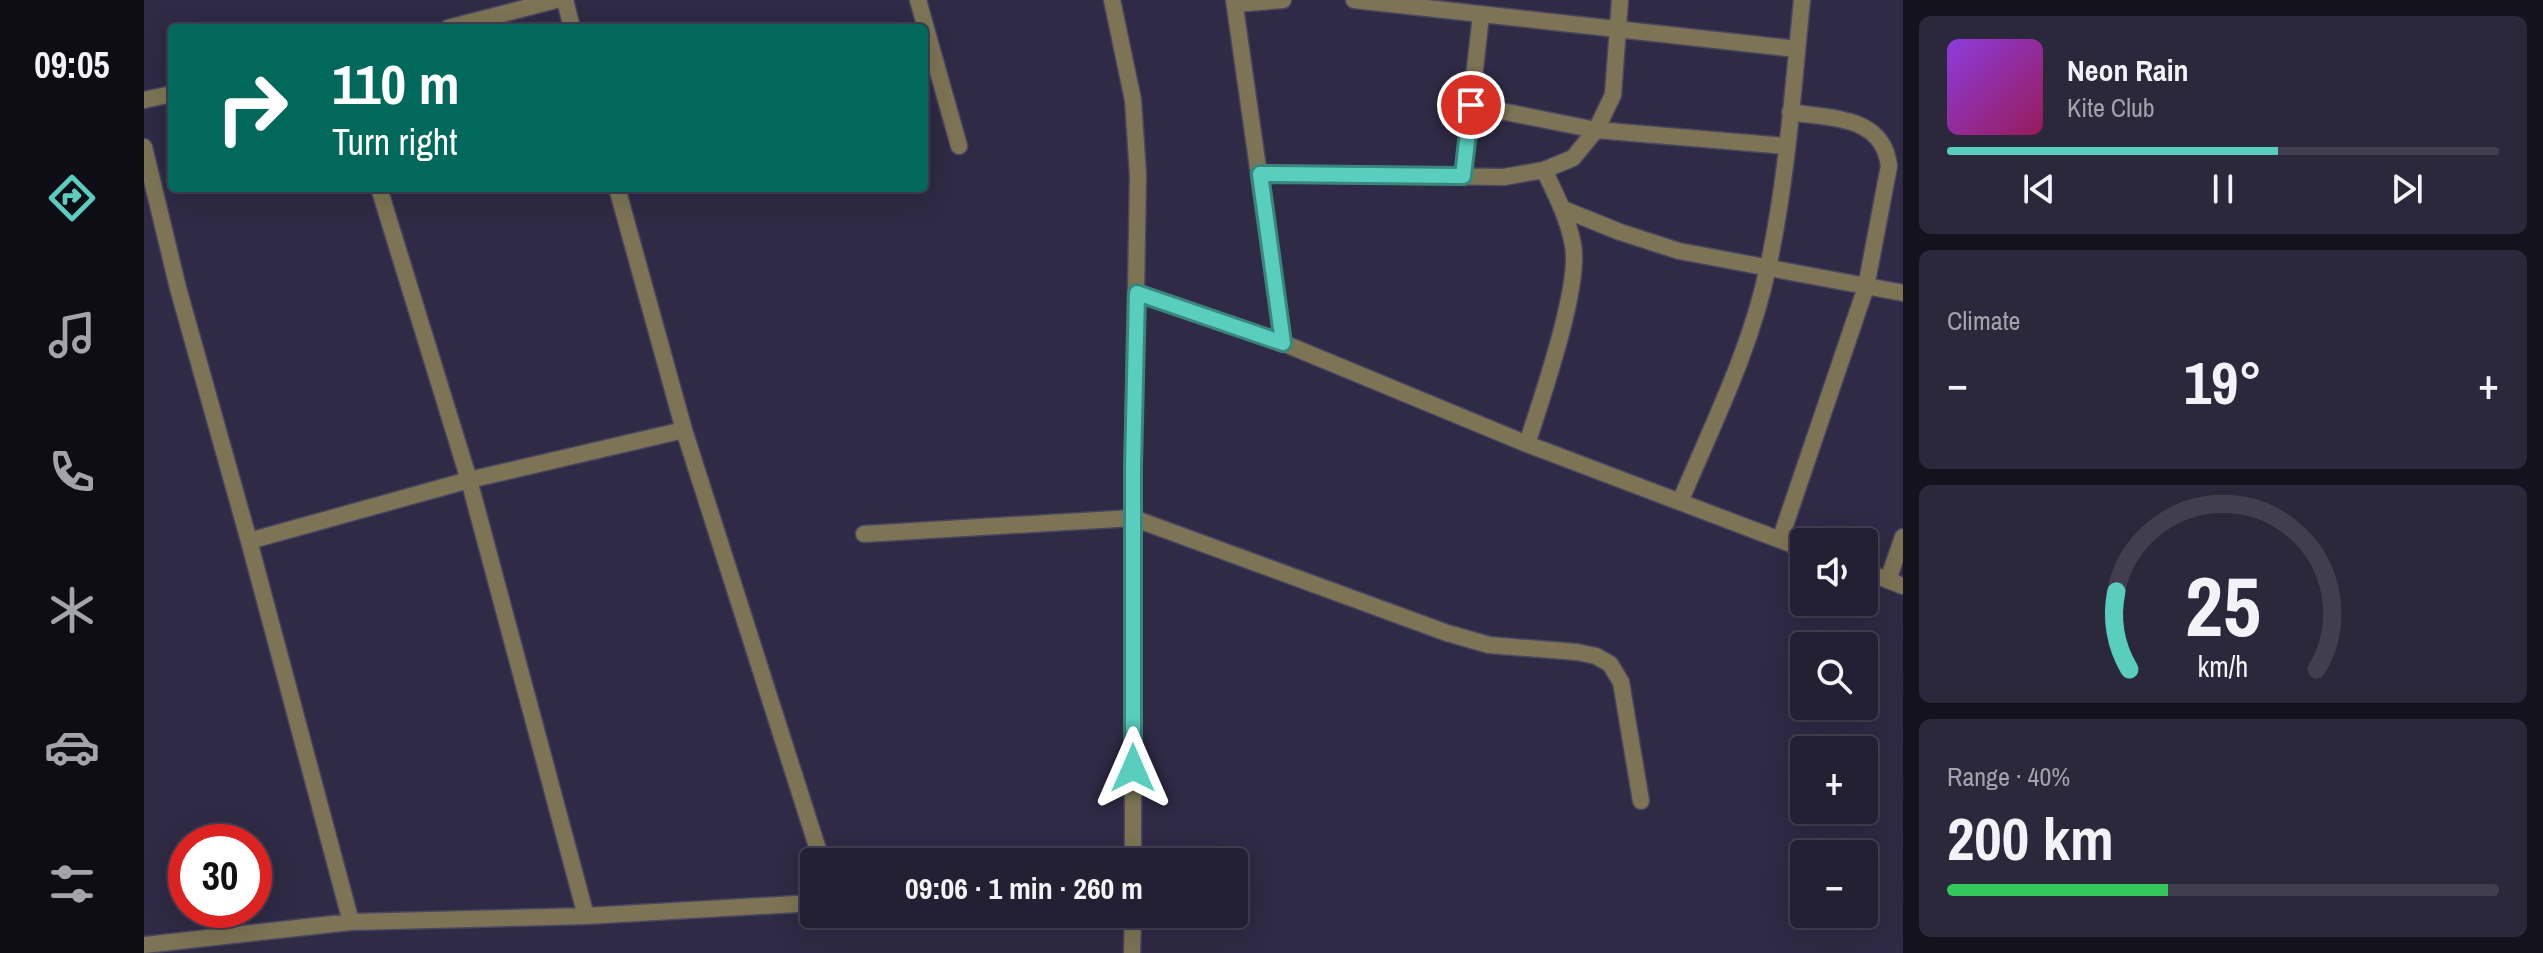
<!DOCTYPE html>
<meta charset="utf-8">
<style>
:root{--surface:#232034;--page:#2b283c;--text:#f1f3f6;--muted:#a3a3ac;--line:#403e4f;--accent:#59cebe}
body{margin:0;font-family:"Archivo Narrow",sans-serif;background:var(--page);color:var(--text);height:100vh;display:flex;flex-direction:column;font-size:30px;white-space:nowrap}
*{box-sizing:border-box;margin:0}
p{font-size:26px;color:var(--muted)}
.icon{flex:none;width:44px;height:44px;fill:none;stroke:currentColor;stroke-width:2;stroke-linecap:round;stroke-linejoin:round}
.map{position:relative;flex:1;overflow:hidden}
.side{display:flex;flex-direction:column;gap:16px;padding:16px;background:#13121d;width:640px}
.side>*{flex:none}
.guide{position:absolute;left:24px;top:24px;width:760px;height:168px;border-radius:8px;box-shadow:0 8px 32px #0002,0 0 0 2px var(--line);background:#00695c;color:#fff;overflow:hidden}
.fabs{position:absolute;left:1646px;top:528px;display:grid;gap:16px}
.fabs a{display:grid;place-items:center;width:88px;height:88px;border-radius:8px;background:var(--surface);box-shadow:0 8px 32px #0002,0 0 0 2px var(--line);font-size:40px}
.speed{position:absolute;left:24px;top:824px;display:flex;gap:16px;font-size:40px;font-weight:700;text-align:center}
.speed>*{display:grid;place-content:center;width:104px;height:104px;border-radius:50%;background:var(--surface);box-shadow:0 8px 32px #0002,0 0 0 2px var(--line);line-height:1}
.speed .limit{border:12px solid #d22;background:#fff;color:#111}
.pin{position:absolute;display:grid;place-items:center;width:68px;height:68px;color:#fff;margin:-34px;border:4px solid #fff;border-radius:50%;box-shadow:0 2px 8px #0007}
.me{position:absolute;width:88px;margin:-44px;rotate:0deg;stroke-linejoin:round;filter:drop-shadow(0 0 6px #0008)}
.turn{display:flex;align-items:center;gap:28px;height:168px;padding:0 32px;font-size:36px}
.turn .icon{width:104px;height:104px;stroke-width:2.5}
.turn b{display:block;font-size:56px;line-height:68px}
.big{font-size:60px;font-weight:700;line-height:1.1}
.side .tile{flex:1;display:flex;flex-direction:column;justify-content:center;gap:12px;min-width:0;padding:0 28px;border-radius:12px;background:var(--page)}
.side .dial{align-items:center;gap:0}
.dial svg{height:208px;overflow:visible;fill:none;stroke:var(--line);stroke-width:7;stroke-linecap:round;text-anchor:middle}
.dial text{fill:var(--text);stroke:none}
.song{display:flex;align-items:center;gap:24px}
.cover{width:96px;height:96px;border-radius:12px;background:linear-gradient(135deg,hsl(270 70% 55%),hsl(330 70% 35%))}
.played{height:8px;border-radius:4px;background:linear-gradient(90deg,var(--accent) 60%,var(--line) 60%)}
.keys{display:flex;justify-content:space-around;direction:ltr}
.heat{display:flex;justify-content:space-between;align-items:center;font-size:44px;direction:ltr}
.charge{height:12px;border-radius:6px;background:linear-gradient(90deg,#34c759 40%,var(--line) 0)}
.trip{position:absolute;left:656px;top:848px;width:448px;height:80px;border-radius:8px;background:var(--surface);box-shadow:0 8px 32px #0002,0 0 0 2px var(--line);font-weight:700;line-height:80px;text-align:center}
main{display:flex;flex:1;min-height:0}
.menu{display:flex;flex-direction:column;width:144px;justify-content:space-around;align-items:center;background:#0e0d15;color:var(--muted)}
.menu .icon{width:56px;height:56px}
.menu .selected{color:var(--accent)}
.menu b{font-size:36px;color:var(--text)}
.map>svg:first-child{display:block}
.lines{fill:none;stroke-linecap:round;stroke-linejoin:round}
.minor-casing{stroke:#4a465f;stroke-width:19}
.minor{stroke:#7d7455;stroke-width:16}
.route-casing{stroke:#3a867c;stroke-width:20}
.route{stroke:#59cebe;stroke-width:14}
</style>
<main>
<nav class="menu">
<b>09:05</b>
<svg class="icon selected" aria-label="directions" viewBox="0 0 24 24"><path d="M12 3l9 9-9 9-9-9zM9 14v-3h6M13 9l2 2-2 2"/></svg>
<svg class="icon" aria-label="music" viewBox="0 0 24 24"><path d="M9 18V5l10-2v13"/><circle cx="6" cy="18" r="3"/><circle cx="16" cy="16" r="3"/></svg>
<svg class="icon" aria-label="phone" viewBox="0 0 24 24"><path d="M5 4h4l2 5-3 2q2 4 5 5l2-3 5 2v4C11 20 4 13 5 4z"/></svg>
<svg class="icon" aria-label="climate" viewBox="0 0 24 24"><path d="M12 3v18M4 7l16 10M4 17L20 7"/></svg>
<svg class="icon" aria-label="car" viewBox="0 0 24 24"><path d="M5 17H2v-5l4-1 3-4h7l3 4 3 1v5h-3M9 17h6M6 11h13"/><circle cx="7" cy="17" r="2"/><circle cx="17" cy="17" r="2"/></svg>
<svg class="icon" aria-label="filters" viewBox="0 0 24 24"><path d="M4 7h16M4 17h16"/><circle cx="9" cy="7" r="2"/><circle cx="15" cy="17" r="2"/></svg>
</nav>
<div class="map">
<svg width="1759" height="953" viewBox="0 0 1759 953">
<rect width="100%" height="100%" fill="#2f2a45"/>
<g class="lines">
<defs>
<path id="minor" d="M421,0L428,28
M774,0L815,146
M968,0L989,100L994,175L989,466V862
M1090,0L1139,343
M1210,0L1653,49
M1091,4L1139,0
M304,28L412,0
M0,100L28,94
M1327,105L1452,130L1642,146
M0,147L34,288L105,541L207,922L0,945
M1116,174L1360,177L1400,170L1429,158L1452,130L1469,95L1476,0
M1319,176L1337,15
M473,188L540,430
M1419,209L1476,232L1535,251L1759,293
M993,293L1139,343L1383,444L1660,549
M1383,444C1397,400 1437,286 1429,245C1424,218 1412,195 1400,170
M1536,502C1568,426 1607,349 1624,267C1643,180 1649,89 1658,0
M720,534L989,518L1303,633L1345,645L1433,652L1452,656L1466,664L1477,682L1497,801
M1636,540L1722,287L1745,166C1739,115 1687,119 1646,112
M105,541L325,480L235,188
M1720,571L1759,586
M1744,580L1759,537
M442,916L325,480L540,430L678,862
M207,922L442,916L670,903
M988,953L989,914"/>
</defs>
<use href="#minor" class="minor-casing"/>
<use href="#minor" class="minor"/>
</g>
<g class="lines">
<defs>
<path id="route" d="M989,768V466L993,293L1139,343L1116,174L1319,176L1327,105"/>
</defs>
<use href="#route" class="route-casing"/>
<use href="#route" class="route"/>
</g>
</svg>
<div class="fabs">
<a><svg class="icon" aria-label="sound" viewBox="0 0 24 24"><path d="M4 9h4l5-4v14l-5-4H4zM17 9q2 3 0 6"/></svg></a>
<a><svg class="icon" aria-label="search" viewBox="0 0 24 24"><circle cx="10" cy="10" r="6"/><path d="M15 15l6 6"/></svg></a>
<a>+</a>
<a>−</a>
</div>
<div class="speed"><div class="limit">30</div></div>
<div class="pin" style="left:1327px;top:105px;background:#d93025"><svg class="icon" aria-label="arrive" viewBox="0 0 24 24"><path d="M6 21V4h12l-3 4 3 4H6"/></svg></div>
<svg class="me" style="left:989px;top:768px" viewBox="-20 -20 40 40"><path d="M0-17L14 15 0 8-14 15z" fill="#59cebe" stroke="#fff" stroke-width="4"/></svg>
<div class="trip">09:06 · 1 min · 260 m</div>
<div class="guide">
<div class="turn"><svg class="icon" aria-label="right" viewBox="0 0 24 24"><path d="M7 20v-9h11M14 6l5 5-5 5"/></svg><div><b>110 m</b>Turn right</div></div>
</div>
</div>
<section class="side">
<div class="tile">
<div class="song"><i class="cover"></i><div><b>Neon Rain</b><p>Kite Club</p></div></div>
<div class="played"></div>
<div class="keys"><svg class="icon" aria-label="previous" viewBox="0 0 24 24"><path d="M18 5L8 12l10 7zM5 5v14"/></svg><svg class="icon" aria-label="pause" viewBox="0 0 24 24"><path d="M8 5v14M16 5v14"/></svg><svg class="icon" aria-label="next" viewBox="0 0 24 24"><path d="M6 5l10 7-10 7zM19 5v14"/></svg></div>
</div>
<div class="tile"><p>Climate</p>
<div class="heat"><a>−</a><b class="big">19°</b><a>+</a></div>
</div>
<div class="tile dial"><svg viewBox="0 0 100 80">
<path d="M14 69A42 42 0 1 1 86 69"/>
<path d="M14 69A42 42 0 0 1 9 39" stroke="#59cebe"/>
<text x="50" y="56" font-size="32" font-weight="700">25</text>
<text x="50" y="72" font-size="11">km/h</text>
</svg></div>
<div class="tile"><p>Range · 40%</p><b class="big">200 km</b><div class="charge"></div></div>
</section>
</main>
